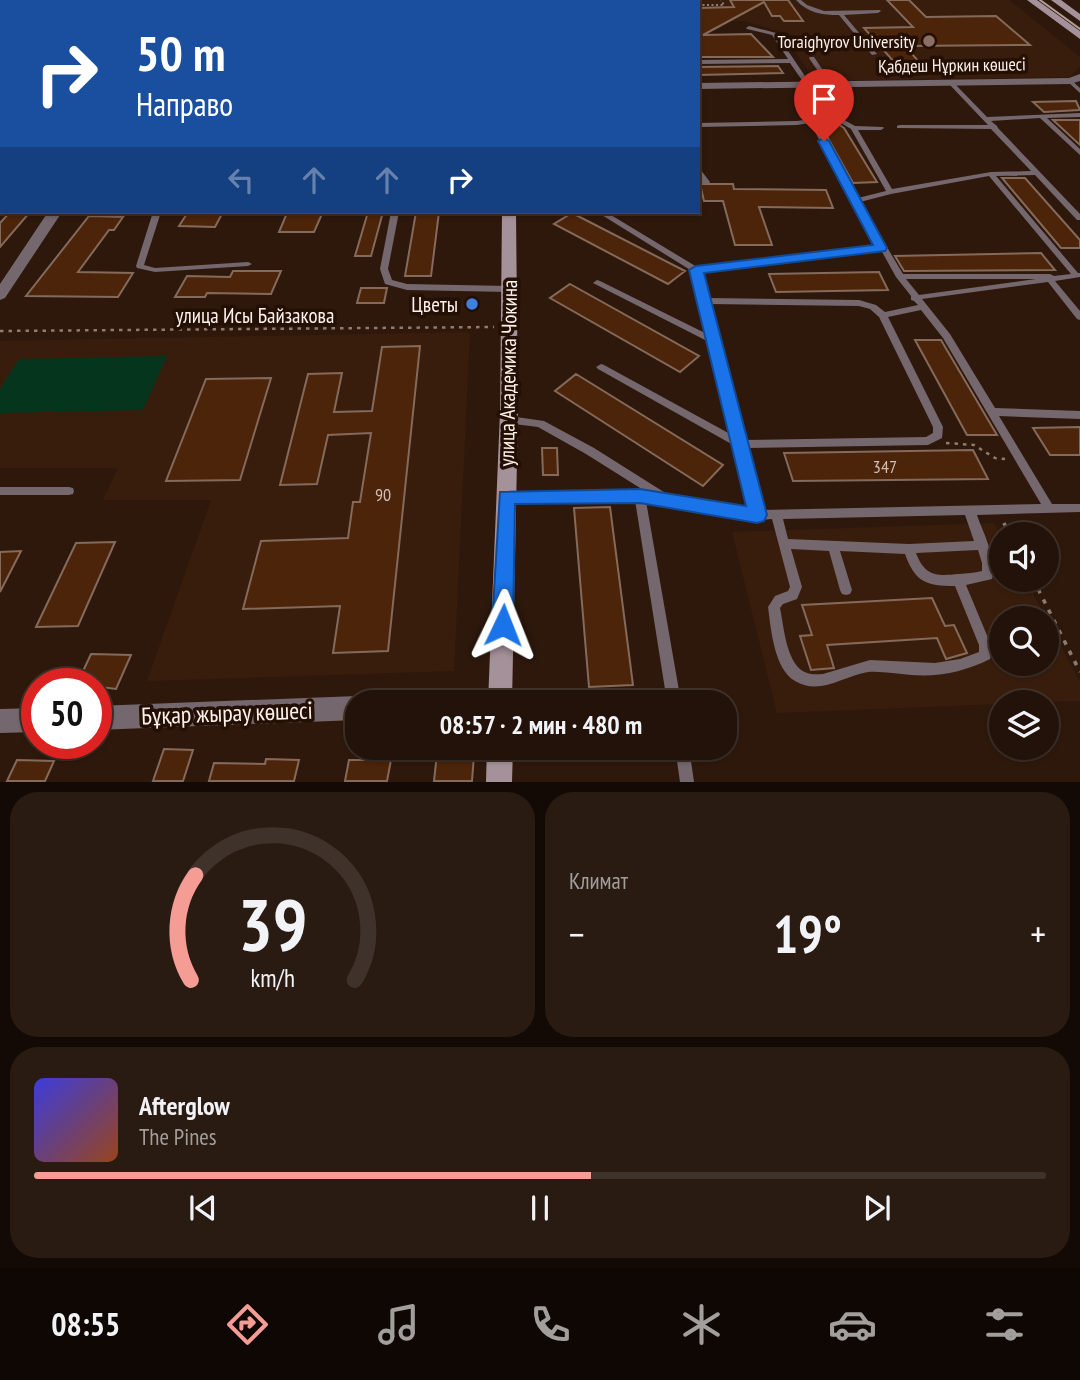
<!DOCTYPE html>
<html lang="ru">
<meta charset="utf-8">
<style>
:root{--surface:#221209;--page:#2a1b12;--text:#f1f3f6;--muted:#a29e9c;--line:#3f322a;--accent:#f59c94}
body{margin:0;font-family:"PT Sans Narrow",sans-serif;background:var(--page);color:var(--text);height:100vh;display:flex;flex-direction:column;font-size:26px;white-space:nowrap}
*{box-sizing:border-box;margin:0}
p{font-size:23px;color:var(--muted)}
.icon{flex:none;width:38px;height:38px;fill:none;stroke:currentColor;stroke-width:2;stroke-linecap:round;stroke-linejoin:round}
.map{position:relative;height:782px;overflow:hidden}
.side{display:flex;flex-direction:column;gap:10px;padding:10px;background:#130a05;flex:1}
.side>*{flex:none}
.guide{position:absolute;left:0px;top:0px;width:700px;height:214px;box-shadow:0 2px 5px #0004,0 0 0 2px var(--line);background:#1a4fa0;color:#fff;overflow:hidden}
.buttons{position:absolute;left:989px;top:522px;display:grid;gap:14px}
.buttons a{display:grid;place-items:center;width:70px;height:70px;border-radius:50%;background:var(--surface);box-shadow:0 2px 5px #0004,0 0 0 2px var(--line);font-size:35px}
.speed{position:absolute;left:21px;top:668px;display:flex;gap:14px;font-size:35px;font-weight:700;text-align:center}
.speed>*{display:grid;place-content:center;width:91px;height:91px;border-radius:50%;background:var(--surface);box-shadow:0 2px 5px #0004,0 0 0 2px var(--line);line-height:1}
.speed .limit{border:10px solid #d22;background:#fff;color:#111}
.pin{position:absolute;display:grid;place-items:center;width:60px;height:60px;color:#fff;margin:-72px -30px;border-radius:50% 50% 50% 0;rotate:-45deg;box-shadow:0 0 7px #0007}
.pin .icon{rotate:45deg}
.me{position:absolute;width:77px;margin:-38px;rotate:2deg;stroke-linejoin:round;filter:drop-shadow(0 0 5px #0008)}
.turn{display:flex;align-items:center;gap:24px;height:147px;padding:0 21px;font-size:32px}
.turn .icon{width:91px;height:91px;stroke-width:2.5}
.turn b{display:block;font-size:49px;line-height:60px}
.lanes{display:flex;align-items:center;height:66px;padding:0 21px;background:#0003;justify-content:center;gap:35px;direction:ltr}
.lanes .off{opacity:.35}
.big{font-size:52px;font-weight:700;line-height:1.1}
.side .tile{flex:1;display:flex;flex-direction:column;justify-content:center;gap:10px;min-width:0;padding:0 24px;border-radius:28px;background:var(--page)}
.side .dial{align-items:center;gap:0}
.dial svg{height:182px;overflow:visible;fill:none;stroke:var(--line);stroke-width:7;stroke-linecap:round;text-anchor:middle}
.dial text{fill:var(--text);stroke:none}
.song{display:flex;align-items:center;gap:21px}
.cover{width:84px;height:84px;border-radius:10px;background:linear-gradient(135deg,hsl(240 70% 55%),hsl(20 70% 35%))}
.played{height:7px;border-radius:4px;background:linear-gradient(90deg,var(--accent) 55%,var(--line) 55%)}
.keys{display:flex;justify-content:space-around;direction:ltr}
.heat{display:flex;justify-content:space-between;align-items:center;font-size:38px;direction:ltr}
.side .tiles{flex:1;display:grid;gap:10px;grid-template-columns:1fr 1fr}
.tile:last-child{grid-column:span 2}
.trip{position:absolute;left:345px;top:690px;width:392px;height:70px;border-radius:28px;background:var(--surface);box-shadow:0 2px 5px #0004,0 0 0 2px var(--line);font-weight:700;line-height:70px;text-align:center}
.dock{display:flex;height:112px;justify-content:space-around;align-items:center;background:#0e0704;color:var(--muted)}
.dock .icon{width:49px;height:49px}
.dock .selected{color:var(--accent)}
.dock b{font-size:32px;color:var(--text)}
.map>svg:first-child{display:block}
.built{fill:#381d0c}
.green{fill:#06351e}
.building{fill:#4c2409;stroke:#846a5b;stroke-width:2}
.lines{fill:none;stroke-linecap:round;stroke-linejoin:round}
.path-far2{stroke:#8e7c72;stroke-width:2;stroke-dasharray:2 2.5;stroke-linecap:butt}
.path-far1{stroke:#8e7c72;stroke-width:2.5;stroke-dasharray:3.5 5;stroke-linecap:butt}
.path{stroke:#8e7c72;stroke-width:3.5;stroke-dasharray:4.5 7;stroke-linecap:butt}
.lane{fill:#74676d;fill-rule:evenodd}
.street{fill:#74676d;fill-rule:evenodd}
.secondary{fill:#a5919a;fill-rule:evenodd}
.tram{stroke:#b1a198;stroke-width:2}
.route{fill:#1a73e8;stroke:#114b97;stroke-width:2}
.education-dot{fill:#8d6e63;stroke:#230f04;stroke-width:2.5}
.shop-dot{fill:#3f7fe0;stroke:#230f04;stroke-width:2.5}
.labels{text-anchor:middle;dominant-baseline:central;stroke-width:7;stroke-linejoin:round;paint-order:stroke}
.far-poi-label{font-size:18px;fill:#fef1eb;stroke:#230f04;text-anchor:end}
.far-street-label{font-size:18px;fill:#fef1eb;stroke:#230f04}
.number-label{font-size:18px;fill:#d2beb2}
.poi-label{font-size:21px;fill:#fef1eb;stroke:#230f04;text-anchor:end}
.street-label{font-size:21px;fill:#fef1eb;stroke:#230f04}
.near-street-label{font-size:24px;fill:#fef1eb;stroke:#230f04}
</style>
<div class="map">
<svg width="1080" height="782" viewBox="0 0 1080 782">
<rect width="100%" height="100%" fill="#2e180c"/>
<path class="built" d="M528,0H1009L1080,57V66L1070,77L814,81L793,47H801L794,35L744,21H698V2Z
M470,332L454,671L147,681L211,500H103L118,468H0V341Z
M994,523L1001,535V579H1025L1046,618H1001V663H1046L1047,620L1080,682V701L1001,702V704L777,713L732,532Z"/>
<path class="green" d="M167,356L143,410L0,413V389L19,359Z"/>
<path class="building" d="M730,0H788L803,21H784L780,16H772L764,2L703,35L751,34L773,57H698V8L734,7Z
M887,0H909L926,17L996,16L1030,45L905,46L927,71H902L864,28L913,27Z
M778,66L783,73L698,75V67Z
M1076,101L1080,110L1044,112L1033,102Z
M1053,120H1080V145Z
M835,122L844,128L877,182L853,183L820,124Z
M1002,178H1025L1080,240V248H1061Z
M700,184H733L734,189L826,190L833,208L759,207L772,245H735L723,201H704Z
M10,212H30L0,247V223Z
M188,212H223L215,227L179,226Z
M368,212H383L371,256H355Z
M416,212H439L431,276H405Z
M287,213L322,214L314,232H279Z
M572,213L685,271L668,284L554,224Z
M89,216L123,217L114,230H109L78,272L133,273L118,297L26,296Z
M1041,253L1055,270L904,271L895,256Z
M233,271H281L271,294L207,293L205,297H175L187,276L230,277Z
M879,272L888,290L776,292L769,274Z
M570,284L699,356L680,372L550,298Z
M361,288H387L384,303H357Z
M915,340H941L997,435H967Z
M420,346L388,651L333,653L340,606L243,609L261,541L348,538L353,502H360L371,433L328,435L317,484L280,485L308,374L342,373L334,412L372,411L382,347Z
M576,374L723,465L703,486L555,391Z
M271,378L240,480L166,481L206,379Z
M1080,427V455H1050L1033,428Z
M542,448H557L558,475H543Z
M973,450L988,479L793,481L784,453Z
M610,507L633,685L589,687L574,508Z
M115,542L78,626L36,627L76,543Z
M21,551L0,592V552Z
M932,598L945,626L954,625L967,653L946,659L937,638L827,645L834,668L811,670L800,636L812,635L802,605Z
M91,654L131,655L116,689L77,684Z
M164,749L193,750L183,781H153Z
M437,754L474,755L472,781H434Z
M266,759L299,760L294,781H209L214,763L265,764Z
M17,760L54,761L45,781H7Z
M349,760H391L387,781H345Z"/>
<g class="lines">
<path class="path-far2" d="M698,5H724L721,0"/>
<path class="path-far1" d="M0,331L494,327
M946,443L974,445L995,458L1005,459"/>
<path class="path" d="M1004,523L1009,534
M1033,579L1080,672"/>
<path class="lane" d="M134,0H139L141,2H135Z
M360,0H365L364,2H359Z
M593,0H598L599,2H594Z
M796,0H801L807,5L824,11L880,10L881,11L878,13L844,15L877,54L872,55L839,15C822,15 808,13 796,0Z
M749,26L776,33L811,85L810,86H806L790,63L698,64V60L788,59L772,35L747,29L746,28Z
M810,57H814L833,85L832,86H828L809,58Z
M1070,79L1080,88V93L1068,82L1067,81Z
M949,82H953L987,117L1080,113V117L1047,118L1080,149V155L1040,118L991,121L997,126L998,128L1080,214V220H1077L1035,175L996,176L1078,273H1080V277L1055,281L1080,311V320L1077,319L1048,282L922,299L950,334L995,408L1080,411V419L999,416L1052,504H1080V512L977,515C983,533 998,560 992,579L966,585L991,645V655L990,659C964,672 939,677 911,675C897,674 882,671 868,672C843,676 820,696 795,681C774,669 771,629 768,607L775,596L788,591L790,587L772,519L757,520L646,501L681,702H667L635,500L506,501L502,500L501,497L502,494L506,493L640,492L648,493L586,454L538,427L505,423L504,420L505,417L509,416L544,421L594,448L667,494L668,496L750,509L735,446L598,369L596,367L601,364L604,365L732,435L709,342L593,283L597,280L600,281L707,334L692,271L597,212H606L697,267L878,246L810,123L797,125L698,127V123L797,121L831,116L814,85L817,83L820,85L837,116L855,126L883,127L884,128L881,130H858L892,189L991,172L1031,171L991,129L897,128V126L899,125H988L949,84ZM834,119L851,129L886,191L858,198L816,122ZM989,176L1071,274L1054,276L1050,274H903L860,202L891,194ZM881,250L896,277L911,296V300L914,301L918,305L885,312L876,305L859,300L707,298L701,272ZM906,279H1036L919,295ZM709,304L859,306L870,309L879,317L933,427V433L926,437L743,440ZM921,310L943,338L1041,504L761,510L745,448L928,445L942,438L943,427L888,317ZM965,515L974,541L909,544L788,539L783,519ZM791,549L829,551L840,590L842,594L846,595L850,594L852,590L840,551L905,554C915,582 926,586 955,586L979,645V652L960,659L935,663L870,660L823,674C818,674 812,675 807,673C786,666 784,626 780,608L783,604L797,599L802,587ZM978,550L982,563V571C974,573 967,573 959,574C937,576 925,577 916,553Z
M698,168L700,169L710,182L709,184H703C700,178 698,175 698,168Z
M153,212H161L144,265L155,268L248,262L252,264L248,266L155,272L137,268L136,266Z
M391,212H399L388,269L392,280L407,284L509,286L513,289L509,292L407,290L385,284L380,269Z
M0,487H69L73,488L74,491L73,494L69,495H0Z
M675,747H689L694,782H680Z"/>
<path class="street" d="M199,0H207L198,2Z
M1080,74V81L1070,84L698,89V83L1069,78Z
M0,178H2V186H0Z
M48,212H62L5,298L0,300V284Z
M357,696L367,702H357V720L96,730V706Z
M37,708V732L0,733V709Z"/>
<path class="secondary" d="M504,0H512V2H504Z
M1027,0H1037L1080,31V39Z
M1051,0H1061L1080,14V21Z
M502,212H516L518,412L512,702H488L500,412Z
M487,747H513L512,782H486Z"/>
<path class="tram" d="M1040,0L1080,29"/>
</g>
<path class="route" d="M824,138L829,141L887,248L885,251L704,273L767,515L764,521L757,523L640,503L515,504L513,625L510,632L503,635L495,632L492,625L500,492L640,489L746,506L689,270L696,266L873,245L818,141Z"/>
<circle class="education-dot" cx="929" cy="41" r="7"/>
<circle class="shop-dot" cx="472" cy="304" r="7"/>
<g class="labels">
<g class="far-poi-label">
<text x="915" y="41">Toraighyrov University</text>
</g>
<g class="far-street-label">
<text transform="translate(952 65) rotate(-1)">Қабдеш Нұркин көшесі</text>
</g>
<g class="number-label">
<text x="885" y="466">347</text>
<text x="383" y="494">90</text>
</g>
<g class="poi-label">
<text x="458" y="304">Цветы</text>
</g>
<g class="street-label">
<text x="255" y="315">улица Исы Байзакова</text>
<text transform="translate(508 373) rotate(-89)">улица Академика Чокина</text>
</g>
<g class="near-street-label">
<text transform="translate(227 713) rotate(-2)">Бұқар жырау көшесі</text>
</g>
</g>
</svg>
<div class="buttons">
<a><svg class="icon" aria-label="sound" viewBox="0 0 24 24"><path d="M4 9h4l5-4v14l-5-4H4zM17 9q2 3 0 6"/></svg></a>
<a><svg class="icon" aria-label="search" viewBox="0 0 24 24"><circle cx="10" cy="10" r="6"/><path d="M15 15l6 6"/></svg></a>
<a><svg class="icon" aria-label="layers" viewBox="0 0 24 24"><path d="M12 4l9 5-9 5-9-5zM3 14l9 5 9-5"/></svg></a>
</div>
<div class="speed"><div class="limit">50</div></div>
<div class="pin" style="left:824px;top:141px;background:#d93025"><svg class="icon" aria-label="arrive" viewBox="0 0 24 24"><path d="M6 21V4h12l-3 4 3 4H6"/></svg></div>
<svg class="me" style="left:503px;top:625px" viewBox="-20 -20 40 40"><path d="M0-17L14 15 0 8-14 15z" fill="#1a73e8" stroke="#fff" stroke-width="4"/></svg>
<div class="trip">08:57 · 2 мин · 480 m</div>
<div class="guide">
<div class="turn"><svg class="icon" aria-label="right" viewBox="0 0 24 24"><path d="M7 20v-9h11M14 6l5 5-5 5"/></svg><div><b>50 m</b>Направо</div></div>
<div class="lanes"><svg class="icon off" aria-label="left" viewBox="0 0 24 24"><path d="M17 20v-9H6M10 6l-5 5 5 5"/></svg><svg class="icon off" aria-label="ahead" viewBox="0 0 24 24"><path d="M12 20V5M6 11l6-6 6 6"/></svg><svg class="icon off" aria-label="ahead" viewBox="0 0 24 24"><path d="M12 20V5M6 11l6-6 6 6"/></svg><svg class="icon" aria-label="right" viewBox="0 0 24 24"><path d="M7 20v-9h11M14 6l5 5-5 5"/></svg></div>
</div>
</div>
<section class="side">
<div class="tiles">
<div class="tile dial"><svg viewBox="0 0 100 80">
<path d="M14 69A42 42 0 1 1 86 69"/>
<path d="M14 69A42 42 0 0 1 16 23" stroke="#f59c94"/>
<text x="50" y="56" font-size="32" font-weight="700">39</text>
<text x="50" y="72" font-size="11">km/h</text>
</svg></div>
<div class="tile"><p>Климат</p>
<div class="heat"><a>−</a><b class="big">19°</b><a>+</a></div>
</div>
<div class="tile">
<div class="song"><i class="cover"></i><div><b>Afterglow</b><p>The Pines</p></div></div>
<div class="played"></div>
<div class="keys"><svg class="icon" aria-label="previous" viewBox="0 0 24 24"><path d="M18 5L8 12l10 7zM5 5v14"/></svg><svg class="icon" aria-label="pause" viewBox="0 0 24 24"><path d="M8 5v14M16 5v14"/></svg><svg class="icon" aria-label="next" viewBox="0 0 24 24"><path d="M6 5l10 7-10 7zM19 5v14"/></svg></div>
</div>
</div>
</section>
<nav class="dock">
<b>08:55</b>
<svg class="icon selected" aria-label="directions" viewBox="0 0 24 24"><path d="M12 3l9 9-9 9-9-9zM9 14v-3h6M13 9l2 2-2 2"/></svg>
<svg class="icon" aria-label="music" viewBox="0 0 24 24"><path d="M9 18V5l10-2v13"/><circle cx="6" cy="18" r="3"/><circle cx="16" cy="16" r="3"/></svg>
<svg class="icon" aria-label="phone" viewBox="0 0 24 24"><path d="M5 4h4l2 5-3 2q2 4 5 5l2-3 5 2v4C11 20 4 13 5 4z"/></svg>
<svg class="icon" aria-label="climate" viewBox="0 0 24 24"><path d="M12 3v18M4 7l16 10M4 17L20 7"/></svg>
<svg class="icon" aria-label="car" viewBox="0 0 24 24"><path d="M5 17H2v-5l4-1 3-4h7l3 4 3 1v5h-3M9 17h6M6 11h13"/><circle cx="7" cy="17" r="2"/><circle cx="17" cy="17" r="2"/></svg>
<svg class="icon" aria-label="filters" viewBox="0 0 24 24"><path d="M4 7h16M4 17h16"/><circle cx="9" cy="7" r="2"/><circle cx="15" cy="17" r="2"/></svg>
</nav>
